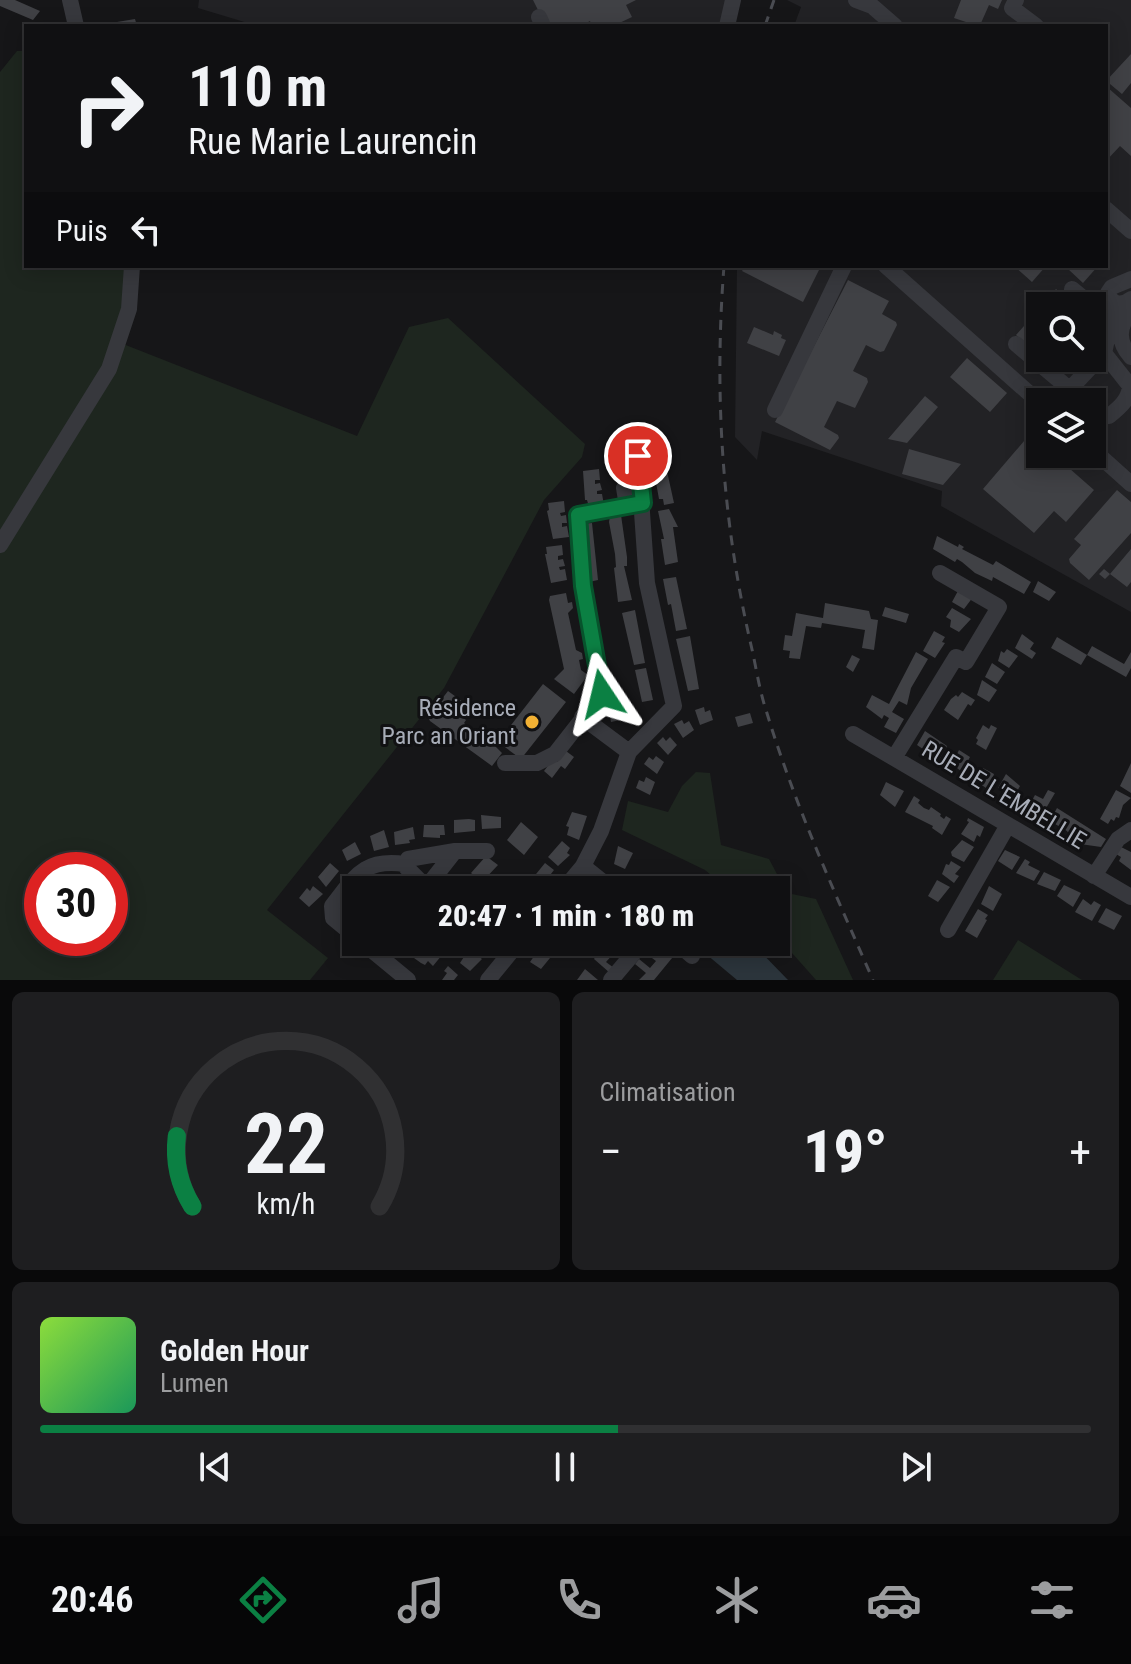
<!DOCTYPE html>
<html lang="fr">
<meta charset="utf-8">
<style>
:root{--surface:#101012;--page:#1e1e20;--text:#f1f3f6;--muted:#9c9d9f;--line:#303032;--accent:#0b8043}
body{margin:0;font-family:"Roboto Condensed",sans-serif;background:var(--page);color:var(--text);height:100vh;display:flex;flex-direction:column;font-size:30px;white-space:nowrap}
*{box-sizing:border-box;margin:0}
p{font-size:26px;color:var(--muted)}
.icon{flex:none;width:44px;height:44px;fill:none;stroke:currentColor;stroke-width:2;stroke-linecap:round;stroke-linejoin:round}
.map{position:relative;height:980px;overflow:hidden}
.sheet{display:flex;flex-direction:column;gap:12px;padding:12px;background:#09090a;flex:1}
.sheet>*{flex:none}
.top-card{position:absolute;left:24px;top:24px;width:1084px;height:244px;border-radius:0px;box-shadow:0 4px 20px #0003,0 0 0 2px var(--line);background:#101012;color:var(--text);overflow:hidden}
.controls{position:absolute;left:1026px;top:292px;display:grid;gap:16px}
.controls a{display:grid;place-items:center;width:80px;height:80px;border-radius:0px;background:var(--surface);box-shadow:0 4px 20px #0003,0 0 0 2px var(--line);font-size:40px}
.speed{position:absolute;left:24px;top:852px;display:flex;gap:16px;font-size:40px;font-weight:700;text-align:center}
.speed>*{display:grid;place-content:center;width:104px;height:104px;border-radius:50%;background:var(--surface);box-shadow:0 4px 20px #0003,0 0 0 2px var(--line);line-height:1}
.speed .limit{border:12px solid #d22;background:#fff;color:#111}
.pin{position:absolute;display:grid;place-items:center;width:68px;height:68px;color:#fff;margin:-34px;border:4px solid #fff;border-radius:50%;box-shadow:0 2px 8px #0007}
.me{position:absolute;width:88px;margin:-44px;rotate:350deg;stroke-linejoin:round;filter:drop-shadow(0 0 6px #0008)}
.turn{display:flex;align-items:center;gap:28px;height:168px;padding:0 32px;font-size:36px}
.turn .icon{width:104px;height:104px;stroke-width:2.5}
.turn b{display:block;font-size:56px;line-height:68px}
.then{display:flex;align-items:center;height:76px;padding:0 32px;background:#0003;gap:16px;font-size:30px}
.big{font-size:60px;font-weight:800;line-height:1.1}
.sheet .widget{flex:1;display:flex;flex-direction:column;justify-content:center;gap:12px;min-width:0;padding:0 28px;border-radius:12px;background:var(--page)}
.sheet .dial{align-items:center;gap:0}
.dial svg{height:208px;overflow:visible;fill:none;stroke:var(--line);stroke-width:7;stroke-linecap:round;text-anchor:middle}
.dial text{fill:var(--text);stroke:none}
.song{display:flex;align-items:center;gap:24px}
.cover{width:96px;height:96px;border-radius:12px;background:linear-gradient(135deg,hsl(90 70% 55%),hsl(150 70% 35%))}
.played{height:8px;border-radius:4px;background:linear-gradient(90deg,var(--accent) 55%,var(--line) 55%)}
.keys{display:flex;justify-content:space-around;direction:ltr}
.heat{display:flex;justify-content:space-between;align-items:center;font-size:44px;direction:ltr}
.sheet .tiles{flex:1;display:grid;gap:12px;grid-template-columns:1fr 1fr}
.widget:last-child{grid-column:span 2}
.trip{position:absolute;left:342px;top:876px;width:448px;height:80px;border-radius:0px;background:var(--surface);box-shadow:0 4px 20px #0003,0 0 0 2px var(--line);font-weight:800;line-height:80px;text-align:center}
.menu{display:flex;height:128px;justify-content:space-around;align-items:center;background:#060607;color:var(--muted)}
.menu .icon{width:56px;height:56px}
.menu .current{color:var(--accent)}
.menu b{font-size:36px;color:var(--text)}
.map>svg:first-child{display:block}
.built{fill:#222225;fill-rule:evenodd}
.green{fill:#1e261f;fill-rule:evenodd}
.water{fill:#2c353c}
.building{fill:#404145}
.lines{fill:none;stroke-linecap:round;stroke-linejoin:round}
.minor{stroke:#37383d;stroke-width:16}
.rail{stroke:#4a4c52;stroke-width:3;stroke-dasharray:10 8;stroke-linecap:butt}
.route-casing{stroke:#07532c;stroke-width:20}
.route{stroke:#0b8043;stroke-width:14}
.poi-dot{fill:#f2b134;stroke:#111113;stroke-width:3}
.labels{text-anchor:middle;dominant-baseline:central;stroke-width:6;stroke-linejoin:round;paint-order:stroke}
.poi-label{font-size:24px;fill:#a8adb8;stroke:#111113;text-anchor:end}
.street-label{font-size:24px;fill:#a8adb8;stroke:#111113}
</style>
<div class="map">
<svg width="1131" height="980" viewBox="0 0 1131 980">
<rect width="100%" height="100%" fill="#161618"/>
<path class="built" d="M199,0H740L733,26H258L198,8Z
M787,0H1131V612L941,506L942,491L762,431L757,460L735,437L737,266H1106V26H794L801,7ZM1040,306H1092V358H1040ZM1040,402H1092V454H1040Z"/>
<path class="green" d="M17,51H26V266H126L124,310L113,340L357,436L409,327L448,318L585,444L582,457L544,500L444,688L267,910L328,958L310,980H0V72ZM42,870H110V938H42Z
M696,772L710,773L721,845L769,859L787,893L816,899L853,980H816L776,935V890H729L705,870L622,830L628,801L668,812L682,786Z
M1018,940L1082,980H993Z"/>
<path class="water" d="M706,942H751L788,980H737L700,949Z"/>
<path class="building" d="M0,0H15L40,11L33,20L0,6Z
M533,0H636L626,5L632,17L613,26H592L590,21L580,26H546Z
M961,0H1002L998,9L989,5L981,23L985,26H965L966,22L954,18Z
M135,19L137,26H118L117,22Z
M1131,54V83L1122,94L1110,84L1107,87L1131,108V156L1120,146L1106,161V81Z
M745,266H821L803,302L742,271Z
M1014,266H1046L1032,282Z
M1070,266H1098L1083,283L1068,269Z
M848,280L889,301L882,314L896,322L897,325L884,351L880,352L866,345L853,371L867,378L868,382L855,408L837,401L824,427L838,435L839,438L830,450L775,422Z
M1056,289L1076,306H1041Z
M1040,308V356L1016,335Z
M754,327L773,335L774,331L782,335L781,338L786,340L779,356L747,343Z
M967,358L1007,393L990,412L950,377Z
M1042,358H1074L1060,374Z
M925,396L938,407L907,443L888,439Z
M1030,434L1040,443V454H1053L1094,490L1066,522L1054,511L1034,533L983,489Z
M909,449L961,464L943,485L902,474Z
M663,453L674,503L664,505L663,499H659L651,455Z
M621,462L626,463L628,474L612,477L610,464Z
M599,469L600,480H595V484L600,483L602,490L597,491V494H602L604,505L589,507L587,500H585L583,471Z
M1117,490L1131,502V533L1089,580L1070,563L1069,559L1081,545L1074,539Z
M564,501L565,512L560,513L561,516L566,515L567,523H562V527L567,526L569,537L553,539L547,511L549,510L548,503Z
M669,509L678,527H673L678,562L665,565L661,539H664L658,511Z
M621,515L627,557V566H624L632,600L618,602L614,568L616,567L615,554L609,522L610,516Z
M592,523L598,580L589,582L582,524Z
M937,536L958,547L959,544L964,547L962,549L993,565L996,561L1031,582L1024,594L993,577L992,581L975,573L962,562L957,559L955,562L933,549Z
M562,545L563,555L558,556V560L563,559L565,566L559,567L560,570L565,569L567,580L551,583L545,554H547L546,547Z
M1131,549V582L1127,587L1110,574L1105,579L1099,574L1104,569L1110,574Z
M676,577L687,629L676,631L671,604L668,605L663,579Z
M1038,581L1056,592L1049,601L1033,592Z
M959,589L973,597L964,609L952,602Z
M566,593L568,603L572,602L573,608L568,613L576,650L582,653L583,659L579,660L581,670L588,675L574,694L554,679L564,669L549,600L550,596Z
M825,603L869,611L871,619L878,620L874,650L862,648L865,630L822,623L821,628L806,626L800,659L789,658L790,651L783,650L785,635L792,636L796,613L823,618Z
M885,607L909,614L906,623L882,616Z
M952,608L971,619L959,632L950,627L951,620L946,617Z
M635,610L645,663L634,665L622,613Z
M934,631L945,637L942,642L945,643L935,658L923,651Z
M1022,634L1034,643L1030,649L1036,653L1032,659L1015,648Z
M690,636L699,689L688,691L676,639Z
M1057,637L1087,655L1092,646L1124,664L1131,652V668L1126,677L1087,655L1081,665L1051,648Z
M1007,649L1018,656L1009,668L998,661L1001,651L1004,653Z
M916,652L928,659L911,688L907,705L899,701L892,712L904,719L896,733L884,727L889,718L884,715L882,719L866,707L872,695L889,704Z
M852,655L860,659L853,672L846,667Z
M992,663L1005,672L997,684L985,677Z
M646,668L653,700L642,702L635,670Z
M982,680L997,690L989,702L977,695Z
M543,684L566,702L521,759L498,742Z
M448,691L463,702L452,716L455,718L461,716L466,720L464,723L485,742L489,740L502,753L492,766L430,721L428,717Z
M962,692L975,700L971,706L968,704L958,720L944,710L951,699L956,695L958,697Z
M617,703L620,720L611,722L608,705Z
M704,707L705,712L710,710L713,720L700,725L695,710Z
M750,713L753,723L738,727L735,717Z
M682,720L684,724L689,721L694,730L683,738L674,724Z
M983,725L989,729L991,725L997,728L986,750L976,744L978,740L976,738Z
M925,731L947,746L939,760L917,745Z
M663,737L666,741L670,737L677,745L668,755L657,743Z
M959,750L970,757L962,772L952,764Z
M566,751L574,757L565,769L561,766L552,778L544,771L553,759L557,762Z
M656,756L664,762L657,774L644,764L649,757L653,760Z
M1131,763V793L1120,786Z
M983,768L994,774L993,777L997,779L992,788L988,786L986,788L976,781Z
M1006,774L1020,786L1014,797L1002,794L1004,791L998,788Z
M646,777L655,782L650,795L636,788L639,780L644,782Z
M886,782L904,791L895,807L880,795Z
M1048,790L1055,793L1042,815L1029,806L1035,795L1043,799Z
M1116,790L1131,798L1123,805L1119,818L1116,817L1114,821L1111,819L1108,824L1100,819Z
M914,796L920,800L918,803L924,808L929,810L931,807L941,814L940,816L944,819L946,816L951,819L942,835L932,828L933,826L905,812Z
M1057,808L1106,839L1101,847L1080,844L1072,839L1067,831L1050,821Z
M572,812L587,816L579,840L567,835L569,827L566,826Z
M481,815L501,817V828L482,829Z
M968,818L984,827L980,837L977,835L974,842L961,834L969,822L967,821Z
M469,819L475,820V831L454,833V820Z
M521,822L538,837L524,855L507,840Z
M424,825H444L445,835H440V838L423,837Z
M413,827L415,839L409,840L410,843L395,845L394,832Z
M384,830L389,847L374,851L370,836Z
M962,840L974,847L964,862L952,856L951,852Z
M562,841L570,848L567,853L570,855L558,866L548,857Z
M355,842L361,854L347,861L342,850Z
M618,846L633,853L625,869L614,864Z
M1121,847L1131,852V870L1119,861L1121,857L1116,854Z
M1005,850L1020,857L1012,870L998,861Z
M486,856L498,865L482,882L471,873Z
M1025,859L1030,862L1028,865L1040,871L1034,881L1016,873Z
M951,861L961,867L955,874L959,876L954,883L942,874L946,864L949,865Z
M330,863L339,871L326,887L318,877Z
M545,863L554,870L541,887L532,879Z
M1044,872L1061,880L1055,891L1037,884Z
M395,879L405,887L406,885L413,890H388Z
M464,880L473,887L471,890H455Z
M937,880L950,887L938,902L928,896Z
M1064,885L1081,893L1073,907L1057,896Z
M313,886L323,894L309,907L299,898L307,888L310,891Z
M989,886L1002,894L993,911L981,904Z
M1083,899L1091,905L1094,901L1101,905L1092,921L1075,912Z
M1106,908L1122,916L1114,930L1098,922Z
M978,909L988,915L985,919L987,920L977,938L965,931Z
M392,942H412L415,945L407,954Z
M425,942L442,955L433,966L428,961L425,965L421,963L414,958Z
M546,942H565L554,954L543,945Z
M605,942H624L606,962L614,968L610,973L594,959Z
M656,942H665L677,952L654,980H639L646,973L635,964L639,959L650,968L656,961L644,952L648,947L659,956L665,949Z
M469,949L482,959L470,971L460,963Z
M539,949L550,958L541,969L530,962Z
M448,966L458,975L454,980H442L447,973L444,971Z
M585,969L598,980H577Z"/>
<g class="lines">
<path class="minor" d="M70,0L76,26
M856,0L872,6L895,26
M1016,0L1012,8L1036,26
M539,17L543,26
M727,26L733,0
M1106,209L1131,231
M886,266L1040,403
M1131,279L1112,287L1108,293C1110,305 1122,306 1131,299
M1072,289L1111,321
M1131,311C1118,327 1117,341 1131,357
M1016,344L1085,402
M1070,389L1104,353
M1092,408L1099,414L1109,416C1119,408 1129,400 1130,386L1104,353L1115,303
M775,410L844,266
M1092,449L1131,484
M627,506L624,488L641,484
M0,545L109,369L129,309L132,266
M582,717L629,752
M853,734L1131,897
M894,758L956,657L966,662L999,607L940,573
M505,763H537L555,754L602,694L583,586L578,515L643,503
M455,851L429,884H423L406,867L408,859L455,851H487
M583,866L613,890
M1094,876L1118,839L1131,830
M563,890L583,866L601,831L629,752L674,706L647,583L638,456
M948,930L1008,825
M356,937L333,918L332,906C355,877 363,858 405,864
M362,942L408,980
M676,942L692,956
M488,980L519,942
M611,980L643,942"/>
<path class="rail" d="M765,26L774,0
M724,266C714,393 722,520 751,645C756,666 759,689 766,710C794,803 834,891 873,980"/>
</g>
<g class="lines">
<defs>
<path id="route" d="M602,694L583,586L578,515L643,503L638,456"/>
</defs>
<use href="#route" class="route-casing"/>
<use href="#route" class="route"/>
</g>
<circle class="poi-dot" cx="532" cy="722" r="8"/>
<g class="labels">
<g class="poi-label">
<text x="516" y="708">Résidence<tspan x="516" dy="28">Parc an Oriant</tspan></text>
</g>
<g class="street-label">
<text transform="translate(1004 795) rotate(31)">RUE DE L'EMBELLIE</text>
</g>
</g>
</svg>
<div class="controls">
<a><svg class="icon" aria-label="search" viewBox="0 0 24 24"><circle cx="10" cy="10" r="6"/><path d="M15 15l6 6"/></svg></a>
<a><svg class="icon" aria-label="layers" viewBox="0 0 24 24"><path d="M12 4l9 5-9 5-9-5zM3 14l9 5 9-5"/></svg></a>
</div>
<div class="speed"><div class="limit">30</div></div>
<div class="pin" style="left:638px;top:456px;background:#d93025"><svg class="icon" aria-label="arrive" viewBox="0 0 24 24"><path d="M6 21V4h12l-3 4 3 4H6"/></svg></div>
<svg class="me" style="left:602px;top:694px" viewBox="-20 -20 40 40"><path d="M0-17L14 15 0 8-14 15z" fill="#0b8043" stroke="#fff" stroke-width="4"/></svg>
<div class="trip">20:47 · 1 min · 180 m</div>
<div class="top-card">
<div class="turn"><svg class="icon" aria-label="right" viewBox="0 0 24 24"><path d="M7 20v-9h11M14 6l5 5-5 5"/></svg><div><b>110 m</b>Rue Marie Laurencin</div></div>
<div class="then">Puis<svg class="icon" aria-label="left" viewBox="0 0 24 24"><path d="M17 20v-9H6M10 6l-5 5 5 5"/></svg></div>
</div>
</div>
<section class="sheet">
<div class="tiles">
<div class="widget dial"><svg viewBox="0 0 100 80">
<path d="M14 69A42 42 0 1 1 86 69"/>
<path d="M14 69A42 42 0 0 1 8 42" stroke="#0b8043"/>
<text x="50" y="56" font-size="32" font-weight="700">22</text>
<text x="50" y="72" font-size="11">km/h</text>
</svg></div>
<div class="widget"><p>Climatisation</p>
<div class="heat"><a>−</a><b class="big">19°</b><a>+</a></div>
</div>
<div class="widget">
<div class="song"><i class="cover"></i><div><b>Golden Hour</b><p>Lumen</p></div></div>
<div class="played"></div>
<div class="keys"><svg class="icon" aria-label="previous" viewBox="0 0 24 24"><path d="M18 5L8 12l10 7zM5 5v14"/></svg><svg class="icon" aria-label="pause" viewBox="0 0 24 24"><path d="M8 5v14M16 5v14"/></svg><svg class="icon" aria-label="next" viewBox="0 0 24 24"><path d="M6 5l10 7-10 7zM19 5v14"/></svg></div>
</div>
</div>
</section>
<nav class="menu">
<b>20:46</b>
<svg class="icon current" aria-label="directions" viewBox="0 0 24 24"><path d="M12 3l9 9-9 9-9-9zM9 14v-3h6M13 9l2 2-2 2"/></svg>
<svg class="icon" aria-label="music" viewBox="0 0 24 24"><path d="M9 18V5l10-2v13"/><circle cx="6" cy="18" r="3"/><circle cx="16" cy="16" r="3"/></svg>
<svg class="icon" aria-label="phone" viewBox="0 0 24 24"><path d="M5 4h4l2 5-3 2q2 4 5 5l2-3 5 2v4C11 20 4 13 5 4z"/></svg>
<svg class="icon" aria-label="climate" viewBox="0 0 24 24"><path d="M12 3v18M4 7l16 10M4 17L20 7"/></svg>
<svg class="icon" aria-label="car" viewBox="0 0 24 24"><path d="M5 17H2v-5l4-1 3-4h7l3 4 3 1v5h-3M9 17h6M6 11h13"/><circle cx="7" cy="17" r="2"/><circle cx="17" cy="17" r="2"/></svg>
<svg class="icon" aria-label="filters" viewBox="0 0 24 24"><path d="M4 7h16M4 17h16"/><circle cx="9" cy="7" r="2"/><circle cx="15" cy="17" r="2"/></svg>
</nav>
